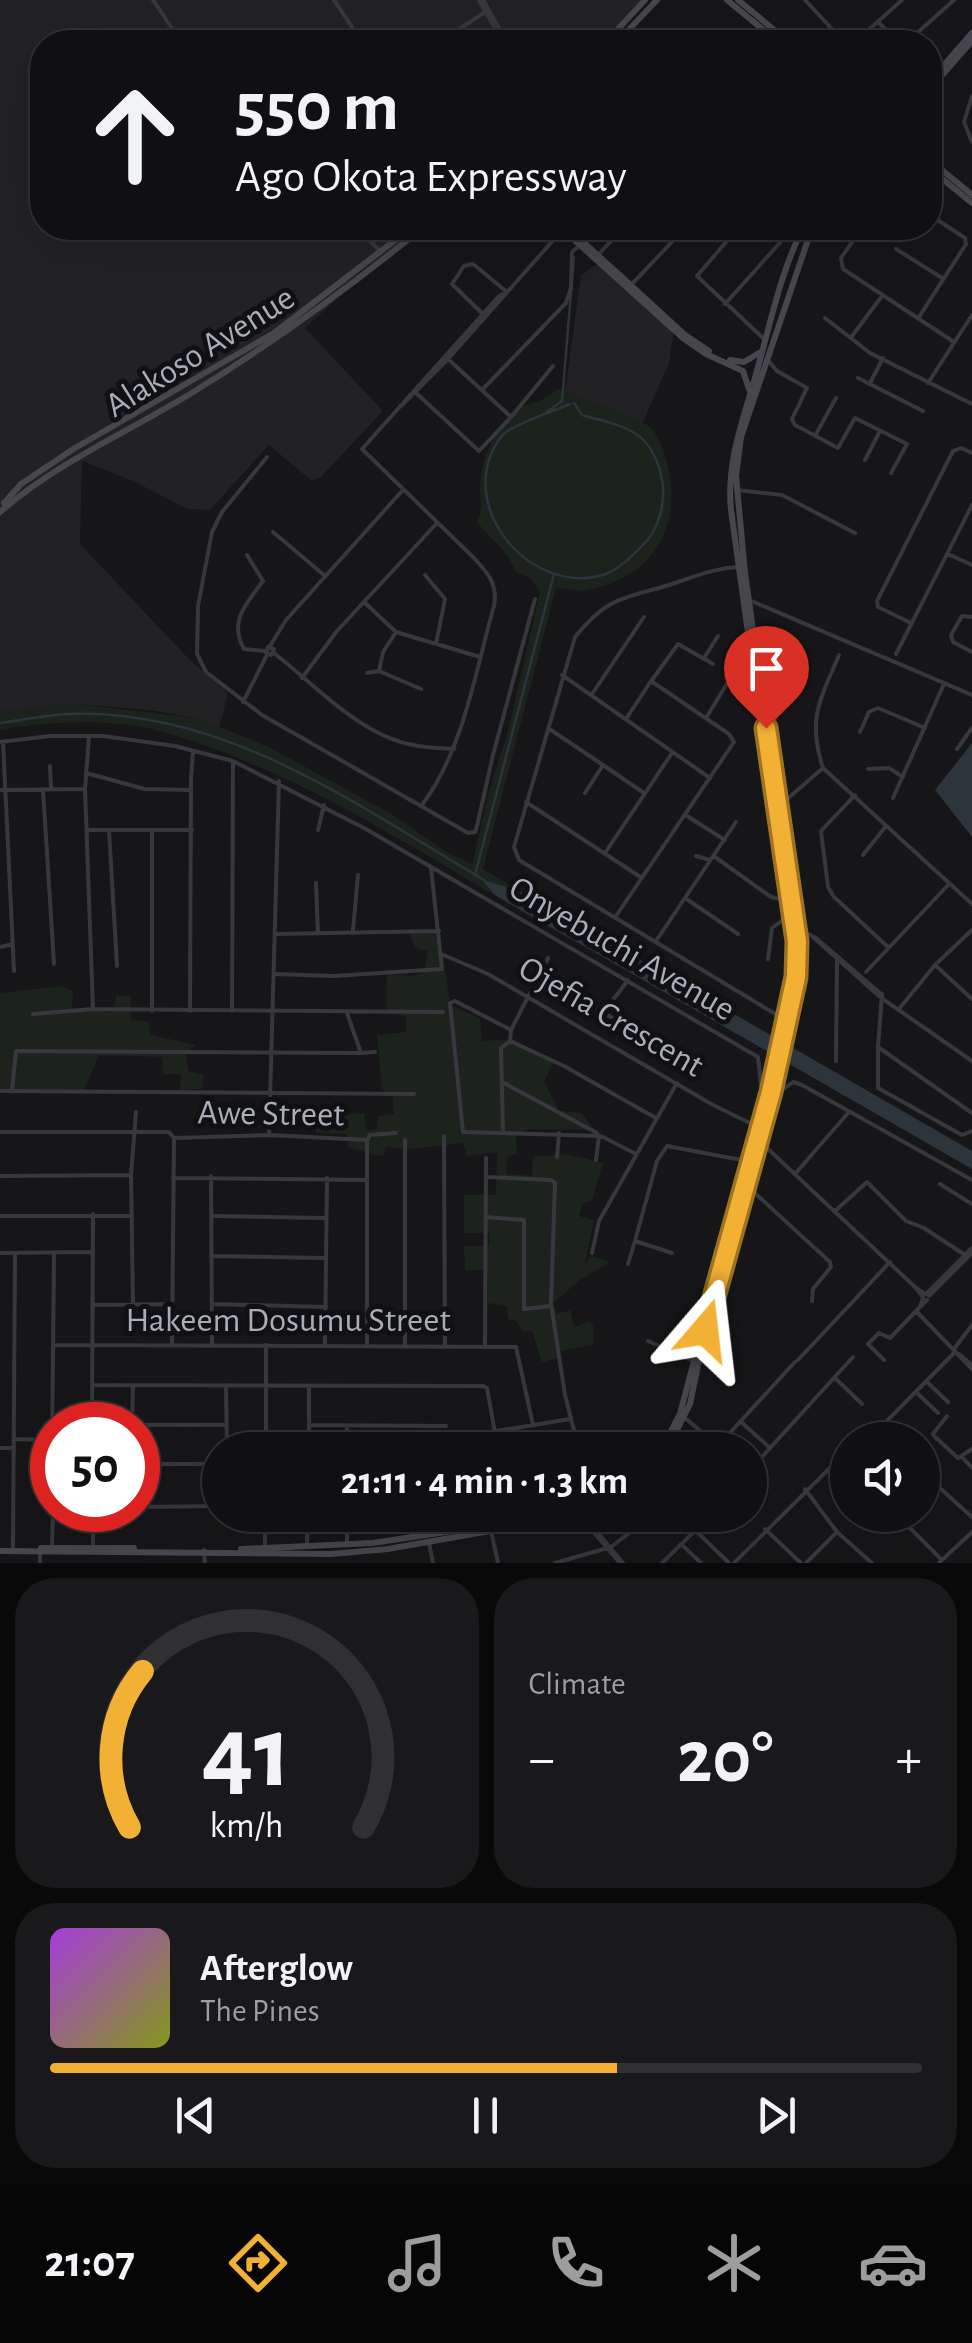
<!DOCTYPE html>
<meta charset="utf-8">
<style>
:root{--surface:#101012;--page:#19191b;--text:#f1f3f6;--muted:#9c9d9f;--line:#303032;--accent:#f2b134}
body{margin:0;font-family:"Alegreya Sans",sans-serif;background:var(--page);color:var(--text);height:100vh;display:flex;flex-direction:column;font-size:38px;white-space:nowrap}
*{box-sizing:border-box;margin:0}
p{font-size:32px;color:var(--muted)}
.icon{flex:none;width:55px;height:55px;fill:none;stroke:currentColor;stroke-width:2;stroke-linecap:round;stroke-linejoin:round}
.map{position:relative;height:1563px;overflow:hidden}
.sheet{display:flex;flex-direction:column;gap:15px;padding:15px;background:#09090a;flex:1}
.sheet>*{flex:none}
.guide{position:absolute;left:30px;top:30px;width:912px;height:210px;border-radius:40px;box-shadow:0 10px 40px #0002,0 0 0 2px var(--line);background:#101012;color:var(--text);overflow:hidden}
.buttons{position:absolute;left:830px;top:1422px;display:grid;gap:20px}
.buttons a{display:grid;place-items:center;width:110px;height:110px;border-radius:50%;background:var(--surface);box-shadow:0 10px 40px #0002,0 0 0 2px var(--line);font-size:50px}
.speed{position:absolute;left:30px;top:1402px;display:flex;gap:20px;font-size:50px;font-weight:700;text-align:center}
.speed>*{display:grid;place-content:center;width:130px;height:130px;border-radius:50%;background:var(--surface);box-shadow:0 10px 40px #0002,0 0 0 2px var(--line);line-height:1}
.speed .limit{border:15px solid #d22;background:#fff;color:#111}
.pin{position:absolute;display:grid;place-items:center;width:85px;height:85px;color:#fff;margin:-102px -42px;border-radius:50% 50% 50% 0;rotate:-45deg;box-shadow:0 0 10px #0007}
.pin .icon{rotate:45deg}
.me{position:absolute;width:110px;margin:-55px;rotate:17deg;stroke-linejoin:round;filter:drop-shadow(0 0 8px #0008)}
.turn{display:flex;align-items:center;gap:35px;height:210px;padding:0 40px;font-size:45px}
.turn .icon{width:130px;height:130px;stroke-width:2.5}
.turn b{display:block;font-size:70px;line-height:85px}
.big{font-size:75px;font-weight:600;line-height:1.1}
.sheet .card{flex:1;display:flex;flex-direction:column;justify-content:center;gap:15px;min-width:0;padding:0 35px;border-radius:40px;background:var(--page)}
.sheet .dial{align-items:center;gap:0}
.dial svg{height:260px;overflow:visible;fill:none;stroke:var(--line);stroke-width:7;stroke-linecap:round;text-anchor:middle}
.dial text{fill:var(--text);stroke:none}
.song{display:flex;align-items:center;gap:30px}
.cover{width:120px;height:120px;border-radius:15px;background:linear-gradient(135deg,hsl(280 70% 55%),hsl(70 70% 35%))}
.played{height:10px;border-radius:5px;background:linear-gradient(90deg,var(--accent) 65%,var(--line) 65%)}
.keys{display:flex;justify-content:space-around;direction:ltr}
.heat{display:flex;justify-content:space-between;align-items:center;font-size:55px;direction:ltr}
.sheet .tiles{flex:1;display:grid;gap:15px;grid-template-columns:1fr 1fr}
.card:last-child{grid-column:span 2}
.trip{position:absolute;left:202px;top:1432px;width:565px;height:100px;border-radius:50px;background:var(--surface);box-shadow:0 10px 40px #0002,0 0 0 2px var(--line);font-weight:600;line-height:100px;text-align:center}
.tabs{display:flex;height:160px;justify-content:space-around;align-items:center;background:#060607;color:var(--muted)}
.tabs .icon{width:70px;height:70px}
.tabs .active{color:var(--accent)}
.tabs b{font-size:45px;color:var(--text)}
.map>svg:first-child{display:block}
.built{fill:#222225}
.green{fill:#1c231d}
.water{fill:#2c353c}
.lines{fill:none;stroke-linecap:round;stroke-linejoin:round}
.stream{stroke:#2c353c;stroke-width:2.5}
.street{stroke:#37383d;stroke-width:4}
.secondary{stroke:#45474d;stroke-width:6}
.route-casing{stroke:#9d7322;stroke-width:25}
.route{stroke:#f2b134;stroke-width:18}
.labels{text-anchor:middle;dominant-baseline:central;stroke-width:10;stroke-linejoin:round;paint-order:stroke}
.street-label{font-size:35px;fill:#a8adb8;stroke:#111113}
</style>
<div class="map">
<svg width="972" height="1563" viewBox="0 0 972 1563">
<rect width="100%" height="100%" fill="#161618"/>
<path class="built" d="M0,0H645L605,42H42V228H430L342,294L305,328L383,411L321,477L312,481L269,445L210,510L188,509L133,481L82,461L80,544L189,659L228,693L219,728L197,718L149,710L75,704L0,712Z
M613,264L675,322L669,363L644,420L637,426L573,409L565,392L581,275L594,266Z"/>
<path class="green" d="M557,389C575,396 641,417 651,428C664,443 669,467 671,486C675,542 642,580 587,590C578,592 566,588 556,588L483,869L579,926L569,924L506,887L483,880L574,941C439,867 309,772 159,731C111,718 49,721 0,730V712L75,704L197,718L269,747L393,815L448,853L472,864L488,795L508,731L540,592L531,579L515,571C508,550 490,539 477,522C485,507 478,498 480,483C482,459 493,434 509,416C521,402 545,404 557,389Z
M434,931L443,956L450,1005L480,1018L482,1041L513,1039L553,1063L544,1082L559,1111L581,1113L595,1130L529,1129L516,1137L517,1153L507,1158L506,1174L532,1176L533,1157L566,1154L603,1163L592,1200L583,1203L579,1216L594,1220L585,1264L591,1256L610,1262L580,1280L553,1303L557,1314L570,1310L574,1327L589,1322L593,1325L594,1345L559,1351L558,1358L542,1362L532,1331H522L517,1321L508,1319L507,1306L488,1303V1270H465L464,1246H489L490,1233H464V1195H496L497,1152L467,1156L463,1143L411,1149L386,1147L383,1156C370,1155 361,1149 348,1148L347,1134L316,1133V1116L364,1113L367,1130L377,1129L378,1116L394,1114L392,1095L382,1089L377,1035L406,1032V1016L386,1012L387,974L411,976L424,973L428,951L416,948L409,934Z
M62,986L73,991L72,1009L114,1012L116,995L131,996V1019L149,1022L151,1035L196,1045L186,1052L188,1071L204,1075L202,1089L180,1090L181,1074H163L162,1057L99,1055L84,1090L42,1089L0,1093V993Z"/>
<path class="water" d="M972,743V837L935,790Z
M481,879L506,887L569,924L623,950L972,1151V1169L495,895Z"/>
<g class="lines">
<path class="stream" d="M570,404C554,411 510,425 501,437C451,504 531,599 606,574C619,569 632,556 642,546C660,529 667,499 661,475C650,428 621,426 582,415L574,403
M547,412L562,401L574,257
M0,723C23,720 46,715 69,714C225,708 356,805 484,880
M475,875L554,574"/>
<path class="street" d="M153,0L181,42
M334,0L362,42
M479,0L503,42
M483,0L507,42
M805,0L844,42
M878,22L899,42
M627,32L637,42
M440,42L485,12
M686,42H692
M855,42L902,0
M907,42L954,0
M972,96L964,122L972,142
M930,140L935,134
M357,228L381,252
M738,228L697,276L763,338
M775,228L785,237L796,240
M862,228L841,258L843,269L954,342
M896,249L942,278
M598,255L621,230
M631,285L685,228
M725,304L785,237
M484,315L452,284L464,266L473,264L507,292
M919,317L966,244L965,238L930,215
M825,318L870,353L972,404
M852,336L882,296
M449,360L511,417L553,366
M768,360L777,371L807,388L792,419L795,425L838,448L855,418L907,444L891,473
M858,378L923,411
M870,383L883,358
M928,383L972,315
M482,390L566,303L571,288L572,252L580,245
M415,392L479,451L511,417
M402,405L448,359L564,228
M815,436L836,398
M267,457L222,512L212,532L198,606L197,654L206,672L262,715L468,833L475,832L477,826L493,755L535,599
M865,460L879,433
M736,490L782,495L855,533
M273,532L325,576
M948,554L972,565
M247,555L263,581C247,603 228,621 244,649L265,651
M739,567C716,568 699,575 678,582C629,599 611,592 575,637L514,847L519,860L777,1015
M425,575L445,599L436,644
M749,600L972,695
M365,603L396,632L480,657
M972,617L962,616L951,635L953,642L972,652
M911,623L878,607L877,601L953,451L961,448L972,453
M270,646L286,620L402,491
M268,647L274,649L271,655L266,653Z
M274,653C315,685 360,735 413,745C426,748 440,748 454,749
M896,654L972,505
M704,658L718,636
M379,671L383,652L396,632
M367,673L379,671L421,689
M562,675L710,778
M302,678L337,631L437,523
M652,680L678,644L713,664
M592,694L644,617
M243,702L267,655
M706,718L728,682
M548,728L603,765L585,793
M860,732L869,712L878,708L925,728
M89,737L85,789L93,1009
M3,741L14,971
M0,742L50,736H103L175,746L233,761L364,828L758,1057L761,1086
M957,749L972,728
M603,765L644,793
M50,766L51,789
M823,768L972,904
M868,769L889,768L903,777
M86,773L145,789L191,790
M0,790L85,789
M43,790L54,964
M855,795L821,831L828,887L834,897L888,947
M893,798L944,684
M526,802L642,878
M422,805C464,749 475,672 494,606C498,584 488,573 474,558L362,449L499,296L507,292
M778,807L823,768C807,719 820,700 839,655
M687,816L725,840
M87,830H192
M109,830L117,966
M318,830L324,805
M605,853L672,753
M863,855L886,826
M696,856L710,860
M715,857L771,897L784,900
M316,883L318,934
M688,900L738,934
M616,916L734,742L729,734L651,681L626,719
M795,927L816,938L881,994
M353,930L358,875
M275,934L439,931
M813,937L880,997L972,1061
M656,941L736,822
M0,947L13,944
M441,954L488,974L713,1105L752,1124
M768,959L772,928L787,917
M935,965L972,999
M866,972L949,884
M274,974L334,976L442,969L431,868
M538,979L587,1002L663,1050
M882,994L878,1047L972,1113
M899,1009L935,965L972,930
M152,1011V830
M190,1011L191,778L193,752
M232,1011L233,761
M604,1012L628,980
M347,1013L361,1053L375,1052
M33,1014L93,1009L443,1012
M511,1030L455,1001L450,1003L463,1132L601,1136L636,1154
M510,1041L564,1066L656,1118
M878,1047V1088L962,1135L972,1131
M836,1061L837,961
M502,1082L597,1133
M0,1091L414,1094
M12,1091L16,1051L361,1053
M771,1092L785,1088L793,1082L802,1085L972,1180
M503,1131L501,1048L510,1041L511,1030L548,958
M0,1132H169L174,1138
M269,1135L279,781
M444,1136L445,1346
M174,1138L269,1135L367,1140L370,1135L396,1133
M757,1143L767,1148L915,1287
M557,1157L559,1133
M596,1160L599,1136
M795,1174L848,1113
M0,1176L130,1175
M211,1176L212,1344
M486,1177L551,1180L555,1183L551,1304L565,1395L579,1450
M173,1178L367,1180
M867,1182L906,1221L924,1228L968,1257
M745,1184L830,1262L831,1267L813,1289L812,1301
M940,1184L972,1204
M835,1211L867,1182
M0,1216H132
M214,1216L324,1218
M486,1217L524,1220V1309L551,1306
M635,1241L657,1161L667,1146L747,1161
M0,1253L93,1252
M592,1253L599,1221L677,1083
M211,1256L325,1258
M628,1264L635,1241L672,1253
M926,1294L972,1248
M929,1296L972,1253
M923,1297L915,1287L925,1294
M923,1298L920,1307L927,1300
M133,1304L131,1175L136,1112
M212,1304L326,1307
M95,1305L173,1304
M917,1312L972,1369
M648,1341L694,1361
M325,1343L327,1178
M55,1345L516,1347L533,1425
M172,1345L174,1138
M367,1345V1140
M405,1346V1140
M485,1346L486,1158
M954,1349L972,1325
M959,1354L972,1365
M798,1360L890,1262
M884,1360L868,1344L879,1333L890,1338L920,1307
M835,1378L862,1404
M928,1383L948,1402
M92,1385L483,1386L487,1388L495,1433
M226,1385L227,1450
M309,1386V1450
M917,1393L938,1413
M947,1416L933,1434L934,1436L958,1458L972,1449
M685,1418L716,1444
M740,1421L770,1448
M92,1425L93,1214
M132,1425H226
M132,1425L133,1386
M309,1425L446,1426
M347,1426V1450
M875,1433L883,1440
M14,1439L50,1440
M858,1440L869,1430L875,1433L955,1352
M0,1448H14
M266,1450V1345
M382,1450L570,1419
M714,1450L795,1362
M52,1452L54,1253
M962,1457L972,1468
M138,1464H220
M750,1470L853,1357
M922,1472L972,1517
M805,1489L837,1532L872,1563
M138,1507L220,1506
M265,1515V1545
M347,1515V1545
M416,1515L417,1537
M579,1515L620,1563
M583,1515L623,1563
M897,1515L942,1560
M765,1529L801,1563
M491,1531L498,1563
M696,1531L729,1563
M307,1543L308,1515
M429,1543L433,1563
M681,1544L701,1563
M93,1545V1510
M13,1547L15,1253
M52,1547L53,1510
M204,1550L205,1563
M40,1552V1563
M555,1563L611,1547L637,1527
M662,1563L711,1515
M734,1563L848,1450
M806,1563L837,1532
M939,1563L972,1532"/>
<path class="secondary" d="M727,0L778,42
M738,0L789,42
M606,42L645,0
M617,42L657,0
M930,81L972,33
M930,89L972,41
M930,160L972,195
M930,169L972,203
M561,228L683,338L706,354L743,371L749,389
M568,228L685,335L709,351
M730,360L744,362L759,353
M4,503L21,484L75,448L274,333L411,228
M0,512C58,462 126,433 190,394C271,344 348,289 422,228
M734,1214L791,969L790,936L731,510C726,458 745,416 758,367C771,321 781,271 803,228
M661,1450L680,1414L694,1361
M667,1450L690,1404L708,1318L771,1092L794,992L797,941L745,573L736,476L741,437L812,228
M41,1548H134
M241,1549L373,1543L557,1515
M0,1551L331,1554L388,1549L580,1515"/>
</g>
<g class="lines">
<defs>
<path id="route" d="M705,1330L771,1092L796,977L797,941L766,728"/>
</defs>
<use href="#route" class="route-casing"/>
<use href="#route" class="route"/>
</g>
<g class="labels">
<g class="street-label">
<text transform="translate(200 352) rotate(-32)">Alakoso Avenue</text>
<text transform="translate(622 949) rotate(30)">Onyebuchi Avenue</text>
<text transform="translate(611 1017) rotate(30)">Ojefia Crescent</text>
<text transform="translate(271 1114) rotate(1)">Awe Street</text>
<text x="288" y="1320">Hakeem Dosumu Street</text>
</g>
</g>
</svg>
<div class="buttons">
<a><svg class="icon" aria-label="sound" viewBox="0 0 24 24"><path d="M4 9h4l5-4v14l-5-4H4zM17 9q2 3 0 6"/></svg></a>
</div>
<div class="speed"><div class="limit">50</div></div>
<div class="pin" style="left:766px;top:728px;background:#d93025"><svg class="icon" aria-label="arrive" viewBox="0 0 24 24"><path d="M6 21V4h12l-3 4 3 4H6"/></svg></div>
<svg class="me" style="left:705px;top:1330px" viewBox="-20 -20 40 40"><path d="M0-17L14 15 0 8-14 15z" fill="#f2b134" stroke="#fff" stroke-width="4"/></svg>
<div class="trip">21:11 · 4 min · 1.3 km</div>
<div class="guide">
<div class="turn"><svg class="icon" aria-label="ahead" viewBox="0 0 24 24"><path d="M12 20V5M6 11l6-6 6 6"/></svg><div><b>550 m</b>Ago Okota Expressway</div></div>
</div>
</div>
<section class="sheet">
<div class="tiles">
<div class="card dial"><svg viewBox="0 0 100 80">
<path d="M14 69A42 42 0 1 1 86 69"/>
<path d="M14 69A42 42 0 0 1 18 21" stroke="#f2b134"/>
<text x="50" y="56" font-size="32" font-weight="700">41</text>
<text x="50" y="72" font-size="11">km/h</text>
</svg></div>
<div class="card"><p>Climate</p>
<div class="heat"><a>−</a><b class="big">20°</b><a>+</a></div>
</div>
<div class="card">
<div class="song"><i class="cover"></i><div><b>Afterglow</b><p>The Pines</p></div></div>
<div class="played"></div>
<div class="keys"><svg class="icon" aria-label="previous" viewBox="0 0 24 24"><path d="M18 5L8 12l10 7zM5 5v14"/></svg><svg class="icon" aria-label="pause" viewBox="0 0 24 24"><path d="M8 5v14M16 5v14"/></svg><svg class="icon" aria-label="next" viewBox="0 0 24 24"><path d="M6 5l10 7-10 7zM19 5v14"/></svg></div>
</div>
</div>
</section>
<nav class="tabs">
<b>21:07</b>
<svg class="icon active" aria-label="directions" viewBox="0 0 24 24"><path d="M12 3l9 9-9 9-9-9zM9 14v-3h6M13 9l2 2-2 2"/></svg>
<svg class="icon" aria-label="music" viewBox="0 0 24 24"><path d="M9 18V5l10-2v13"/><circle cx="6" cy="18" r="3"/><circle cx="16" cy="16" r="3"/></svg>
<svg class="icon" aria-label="phone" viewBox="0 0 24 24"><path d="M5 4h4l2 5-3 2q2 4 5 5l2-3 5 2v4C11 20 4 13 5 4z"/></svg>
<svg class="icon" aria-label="climate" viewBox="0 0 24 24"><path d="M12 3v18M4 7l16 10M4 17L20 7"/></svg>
<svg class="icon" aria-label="car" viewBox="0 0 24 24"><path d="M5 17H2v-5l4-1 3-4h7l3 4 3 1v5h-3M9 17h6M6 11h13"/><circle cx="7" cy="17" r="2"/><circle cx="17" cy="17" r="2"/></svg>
</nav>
